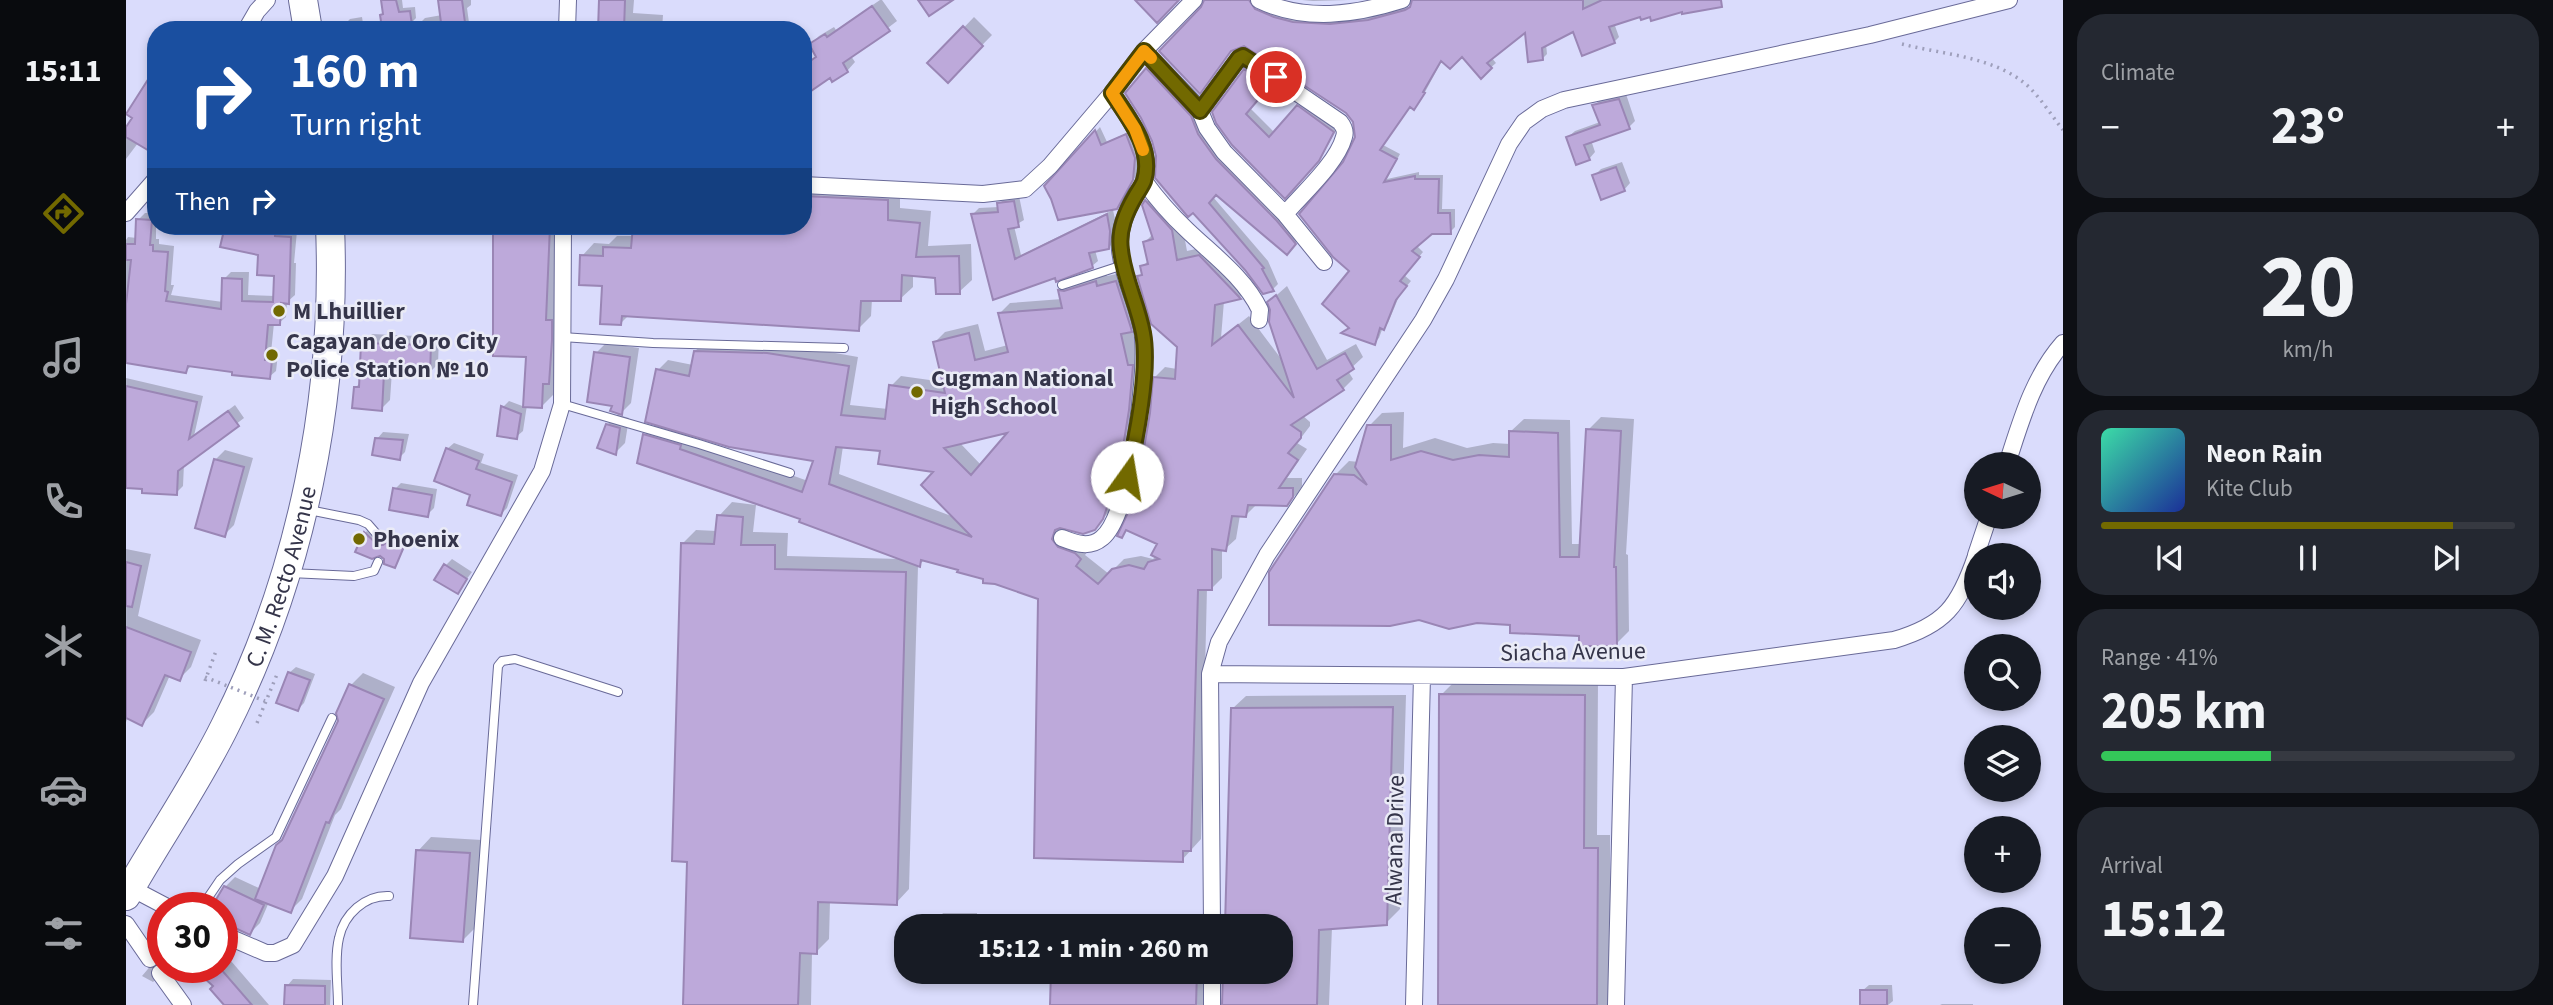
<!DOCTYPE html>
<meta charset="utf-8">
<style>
:root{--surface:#171b24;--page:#242831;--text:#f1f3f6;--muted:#9ea1a6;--line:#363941;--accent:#726900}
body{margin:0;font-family:"Source Sans 3",sans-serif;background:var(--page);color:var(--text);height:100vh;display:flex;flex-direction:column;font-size:26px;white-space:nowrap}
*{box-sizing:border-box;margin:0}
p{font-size:23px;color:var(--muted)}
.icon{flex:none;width:38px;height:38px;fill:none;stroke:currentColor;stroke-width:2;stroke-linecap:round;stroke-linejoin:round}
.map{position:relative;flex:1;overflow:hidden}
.side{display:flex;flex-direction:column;gap:14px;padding:14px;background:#0d0f14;width:490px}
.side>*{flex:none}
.top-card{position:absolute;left:21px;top:21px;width:665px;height:214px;border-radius:28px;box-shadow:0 4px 10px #0003;background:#1a4fa0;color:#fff;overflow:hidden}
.needle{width:46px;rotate:274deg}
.fabs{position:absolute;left:1838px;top:452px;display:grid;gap:14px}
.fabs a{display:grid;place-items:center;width:77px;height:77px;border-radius:50%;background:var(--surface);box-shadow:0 4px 10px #0003;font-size:35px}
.speed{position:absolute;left:21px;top:892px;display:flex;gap:14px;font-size:35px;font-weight:700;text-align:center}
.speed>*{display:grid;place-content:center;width:91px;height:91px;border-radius:50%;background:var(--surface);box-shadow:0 4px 10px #0003;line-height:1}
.speed .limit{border:10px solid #d22;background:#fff;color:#111}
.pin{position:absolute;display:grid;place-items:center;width:60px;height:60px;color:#fff;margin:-30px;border:4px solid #fff;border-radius:50%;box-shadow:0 2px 7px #0007}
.me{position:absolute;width:77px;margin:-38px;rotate:13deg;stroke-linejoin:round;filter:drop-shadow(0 0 5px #0008)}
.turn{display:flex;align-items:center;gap:24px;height:147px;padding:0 28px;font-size:32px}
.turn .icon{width:91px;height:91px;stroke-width:2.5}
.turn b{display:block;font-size:49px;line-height:60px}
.then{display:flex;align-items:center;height:66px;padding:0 28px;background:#0003;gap:14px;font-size:26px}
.big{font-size:52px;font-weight:700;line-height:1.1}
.side .card{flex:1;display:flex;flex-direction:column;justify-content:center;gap:10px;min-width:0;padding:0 24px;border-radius:28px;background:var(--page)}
.side .dial{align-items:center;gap:0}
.dial b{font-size:91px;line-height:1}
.song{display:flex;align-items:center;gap:21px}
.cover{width:84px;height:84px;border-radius:10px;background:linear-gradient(135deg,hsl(160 70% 55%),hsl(230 70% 35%))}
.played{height:7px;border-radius:4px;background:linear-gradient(90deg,var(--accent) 85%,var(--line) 85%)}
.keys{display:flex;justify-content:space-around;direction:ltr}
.heat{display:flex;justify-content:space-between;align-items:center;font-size:38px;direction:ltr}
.charge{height:10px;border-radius:5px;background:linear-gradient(90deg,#34c759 41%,var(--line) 0)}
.trip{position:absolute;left:768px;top:914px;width:399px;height:70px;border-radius:28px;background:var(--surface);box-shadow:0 4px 10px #0003;font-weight:700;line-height:70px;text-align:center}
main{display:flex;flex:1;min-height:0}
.tab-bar{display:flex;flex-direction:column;width:126px;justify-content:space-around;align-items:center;background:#090b0e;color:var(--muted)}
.tab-bar .icon{width:49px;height:49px}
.tab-bar .active{color:var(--accent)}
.tab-bar b{font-size:32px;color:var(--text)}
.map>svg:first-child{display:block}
.shadow{fill:#0003;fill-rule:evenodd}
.building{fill:#bda9da;stroke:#9a86b5;stroke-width:2;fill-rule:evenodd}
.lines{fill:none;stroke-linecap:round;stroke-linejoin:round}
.lane-casing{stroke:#696a98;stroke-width:10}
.street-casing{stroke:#696a98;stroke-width:18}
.highway-casing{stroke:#696a98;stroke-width:30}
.path{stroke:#9e9fbb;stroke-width:3.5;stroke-dasharray:2 5;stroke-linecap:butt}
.lane{stroke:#fff;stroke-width:8}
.street{stroke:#fff;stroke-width:16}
.highway{stroke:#fff;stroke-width:28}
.path-bridge{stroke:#9e9fbb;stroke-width:3.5;stroke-dasharray:2 5;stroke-linecap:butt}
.route-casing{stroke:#4a4400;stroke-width:18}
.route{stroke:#726900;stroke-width:12}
.slow{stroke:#f59e0b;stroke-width:12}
.poi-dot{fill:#726900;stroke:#eaebf6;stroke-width:2.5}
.labels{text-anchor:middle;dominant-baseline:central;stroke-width:5;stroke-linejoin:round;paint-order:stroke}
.poi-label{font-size:24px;font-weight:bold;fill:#35354a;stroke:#eaebf6;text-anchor:start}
.street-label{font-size:24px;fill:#35354a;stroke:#eaebf6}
</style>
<main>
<nav class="tab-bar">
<b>15:11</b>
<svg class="icon active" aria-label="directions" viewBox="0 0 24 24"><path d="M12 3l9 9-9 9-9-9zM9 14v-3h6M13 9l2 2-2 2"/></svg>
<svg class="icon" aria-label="music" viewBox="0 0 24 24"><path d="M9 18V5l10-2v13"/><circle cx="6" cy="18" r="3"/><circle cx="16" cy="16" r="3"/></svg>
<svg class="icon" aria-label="phone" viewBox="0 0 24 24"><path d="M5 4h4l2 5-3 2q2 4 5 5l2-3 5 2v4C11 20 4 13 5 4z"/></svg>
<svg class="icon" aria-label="climate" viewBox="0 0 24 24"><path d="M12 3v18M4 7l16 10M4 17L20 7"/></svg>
<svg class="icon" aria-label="car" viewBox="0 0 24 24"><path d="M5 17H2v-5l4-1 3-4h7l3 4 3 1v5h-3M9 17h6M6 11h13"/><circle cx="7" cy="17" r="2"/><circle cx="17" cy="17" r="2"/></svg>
<svg class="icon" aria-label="filters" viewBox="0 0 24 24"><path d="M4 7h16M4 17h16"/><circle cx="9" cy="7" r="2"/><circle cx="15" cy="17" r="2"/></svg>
</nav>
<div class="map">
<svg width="1937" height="1005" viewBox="0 0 1937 1005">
<rect width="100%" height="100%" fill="#dadcfc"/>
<path class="shadow" d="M257,0H276L277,8L289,7L290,18L285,23L259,12Z
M315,0H345V5L341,8L344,30H295L294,23L299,18L316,15Z
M475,0H508L507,13L537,15L536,30H471Z
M754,0H756L771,21L725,56L729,62L721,71L677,83V65L692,55L685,44L693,36L708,27L710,30Z
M1080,0H1100L1153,31L1133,10L1137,6L1229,19L1286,6L1288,0H1580L1557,10L1515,15L1488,23L1493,37L1488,42L1448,30L1420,44L1421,54L1416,59L1400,30L1365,57L1370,63L1355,76L1336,54L1317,59L1293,103L1284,105L1257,145L1274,154L1261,179L1293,172V175H1317L1316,209H1329V227L1324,232H1305L1290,245L1297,252L1278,275L1285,281L1274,294L1262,323L1257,327L1253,338L1248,343L1225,327V153L1231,132L1224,114L1077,8Z
M1176,0H1222L1187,1Z
M236,17L238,30H222L221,22L224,19Z
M848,17L866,35L822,80L804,63Z
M94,26L95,30H79Z
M430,28V30H409L410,29Z
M1026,64L1174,238L1166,247L1090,193L1087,197L1142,261L1152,284L1147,289L1138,292L1032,156L1021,69Z
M1124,65L1147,81L1124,108L1149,133L1177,101L1212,127L1197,154L1159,196L1107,144L1119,70Z
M30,68V144L25,150L12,143L0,159V130L8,117L2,113Z
M1500,94L1509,121L1503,127L1465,140L1469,152L1463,159L1442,137L1449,131L1474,122L1469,105L1475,99Z
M974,127L981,142L1005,131L1013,152L1012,172L995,202L990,207L927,199L920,186Z
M1496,162L1504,183L1498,190L1468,176L1475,169Z
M774,188V208L805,211L802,246L845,244L846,280L833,292L811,276L787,274V287L774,299H746L745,316L732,329L503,315L495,323L477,284L456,256L468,243L483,244L491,236H508L509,226H677V189Z
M1030,191L1055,219L1061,251L1083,246L1124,288L1114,297L1098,301L1095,338L1123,316L1156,360L1143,302L1161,286L1201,360L1230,344L1237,357L1222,371L1227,379L1217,389L1176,415L1184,422V426L1171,443L1181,449L1161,478H1176V486L1171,494L1160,504L1130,505L1120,515H1114L1110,539L1099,549L1096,548V578L1086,588H1081L1075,839L1056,860L916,600L834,568L799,559L792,566L783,889L770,903L704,901L703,939L690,952H686L685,1005H559L563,860L556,544L570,530L591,531L593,516L606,502L630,505L627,532L662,533L661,556L775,559L676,518L518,435L531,423L532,370L542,360L567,365L569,351L580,341L652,343L732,357L724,405L762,409L765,386L775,376L818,382L809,342L819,332L852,324L859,351L882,345L874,313L884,303L936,299L934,291L944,281L980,272L981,276L1000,272L1015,320L1006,329L1012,355L1002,460L987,507L968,529L934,526L942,538L964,548L959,555L983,574L998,559L1015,556L1027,559L1030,556L1033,543L1002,529L995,536L1015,477L1026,413L1029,377L1039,367L1051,369L1052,346L1013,277L1017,272L1016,267L1023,260L1019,242L1027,234L1018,205ZM886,430L856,466L833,442ZM564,433L690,459L682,481L563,438ZM717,446L756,449L811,471L828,517L713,474Z
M893,196L898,220L888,226L895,255L987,210L990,224L989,241L983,247L969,250L972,261L966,266L931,276L868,298L847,214L853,208L873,207V204L879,198Z
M19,213H30V239H33V244L48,246L45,285H48L45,295L97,302L98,279L105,272H123L122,295L149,296L150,275L134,254L96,245L101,226H155V230L171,231L168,263H170L169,295L161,302L160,317L153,323H148L145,353L152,354L150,371L143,377L66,365L60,371L0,361V240L2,237L11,238L12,220Z
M270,226H434L433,371L428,377L427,395L416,406L401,405L397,431L390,437L377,407L383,401L399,407L401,355L368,233H270Z
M246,334L313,337L312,364L303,373L266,371L264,400L255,409L230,387L235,382L237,343Z
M480,343L513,348L505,403L493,415L503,418L499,443L489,453L481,425L494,412L470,353Z
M0,378L77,396L68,436L109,405L118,418L58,464L57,486L50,493L0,486Z
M1278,412L1277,448L1309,438L1341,448L1367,443L1384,444V432L1398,419L1444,420L1446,544H1455L1462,430L1475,417L1508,419L1500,554L1502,555L1503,631L1490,644L1454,635L1386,624L1209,475L1223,461L1233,462L1243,426L1256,413Z
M257,432L283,434L279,452L273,458L251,439Z
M328,443L358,454L355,463L392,475L381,508L375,514L346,494L321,449Z
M99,450L127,458L108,525L98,535L89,460Z
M275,483L311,489L308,508L301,515L269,489Z
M241,531L255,543H261L265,540L278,546L271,564L254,554L239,533Z
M0,549L25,554L12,616L75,640L65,667L53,679L44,675L28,712L16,724L2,717L0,722Z
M326,559L346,572L331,592L319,566Z
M170,667L189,674L178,703L172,709L163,673Z
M237,673L269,687L215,809L209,815L176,899L164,911L143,902L134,923L124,933L96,908H88L99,887L109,877L135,889L214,721L212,713L225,685Z
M1329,681L1472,682L1471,835H1484V1005H1314L1315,695Z
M1280,695L1274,909L1260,923L1206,927L1203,1005H1098L1155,971V926L1106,709L1120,696Z
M305,837L356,840L350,927L336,941L292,851Z
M817,913H851L852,926H807Z
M941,915L1085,919L1084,926H931Z
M37,941V962L32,949Z
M96,948L101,952L99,954L143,1005H100L89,986L69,968H96Z
M27,963H30L34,976L27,982L16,976Z
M927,971H1083L1082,1005H926Z
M167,979L205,980L204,1005H160L161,986Z
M1743,985H1766L1767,1001L1762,1005H1736V991Z
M1816,1004H1847V1005H1814Z"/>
<path class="building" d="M255,0H270L273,12L284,11L286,25L256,28L254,15L257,14Z
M312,0H336L340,30H316Z
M473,0H499L498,30H472Z
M792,0H827L803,16Z
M1009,0H1053L1031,23Z
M1078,0H1123L1129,9L1148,17L1167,22L1204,24L1242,20L1279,10L1284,7L1286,0H1457V9L1476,0H1595L1596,7L1556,14V12L1525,21L1524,17L1515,20L1514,17L1483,27L1489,43L1456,56L1447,32L1416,48L1417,60L1402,62L1399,33L1361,63L1366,68L1355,79L1336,57L1324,69L1315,61L1297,92L1299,93L1288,110L1284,107L1254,150L1271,159L1258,182L1289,176V179H1313L1312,213H1324L1325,234H1306L1286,251L1294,257L1274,281L1281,286L1270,300L1258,330L1254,328L1249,345L1215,333L1223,328L1196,304L1223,271L1207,257L1173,214L1217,162L1229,137L1227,122L1220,113L1118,46L1105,51L1074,94L1033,51L1075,7Z
M746,6L764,31L717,63L722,72L706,82L704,78L682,93L677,86V66L690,57L683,44L699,34L701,37Z
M837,26L857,46L822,83L801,63Z
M30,67V144L25,152L0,137V127L6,118L0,114Z
M1020,68L1065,116L1072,134L1090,159L1151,221L1170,244L1161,255L1090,195L1083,203L1138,268L1136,269L1148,291L1137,294L1119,270L1067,213L1062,217L1029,178L1030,156L1026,141L1015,118L999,93Z
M1118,69L1143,87L1120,114L1143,137L1171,105L1208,132L1193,161L1159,199L1106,145L1090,123L1086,112Z
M1493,99L1504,129L1458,145L1464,160L1450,165L1440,137L1474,125L1466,105Z
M969,130L975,145L1000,134L1009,158L1007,180L991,209L932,220L925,199L918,186Z
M1490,167L1499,191L1475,200L1466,175Z
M677,196L762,200V220L794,223L790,257L833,256L834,294H810L809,278L776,275L775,301H735L733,331L496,316L495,325L474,324L476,286L453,285L454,255L477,256V247L505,248L507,226H677Z
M1019,200L1046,230L1051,260L1073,255L1115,299L1089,305L1086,345L1112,325L1168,398L1143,322L1144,310L1141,302L1150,295L1191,369L1219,353L1228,369L1211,380L1218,390L1165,425L1175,432V438L1162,453L1172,460L1153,488H1167V497L1161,506L1122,505L1120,517L1106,516L1100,551L1086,549V590H1072L1065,851H1057V862L908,858L912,599L869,584L857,583V579L831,572L832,570L795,560L794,567L673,522L674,519L511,463L517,434L555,445L554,449L676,492L687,461L603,447L519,422L530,369L563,376L568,351L641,353L723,366L715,415L759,419L763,385L819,393L807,342L843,333L849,360L882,352L872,313L936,308L932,290L938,291L970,281L971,286L990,281L1005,328L1006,332L995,334L1002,365H1007L1003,410L993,472L977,519L969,530L957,534L934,528L929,530L926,539L932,547L949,553L955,559L950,566L972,584L986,569L1003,565L1018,569L1022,562L1033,559L1025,555L1031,544L1000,530L996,538L991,536L1005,506L1013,477L1024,413L1027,377L1049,379L1051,347L1025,324L1011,276L1016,275L1014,266L1022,264L1017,242L1027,239L1016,205ZM881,433L845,475L818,448ZM710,447L754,451L752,464L807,472L795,485L846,537L703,484Z
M888,201L893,227L882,229L889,259L981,214L984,231L983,249L963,253L967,268L930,282L929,278L867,300L845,214L872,212L871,203Z
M10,219L26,220L24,245H27V251L42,252L39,291L42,292L40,301L95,309L96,278L116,279V301L147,302L148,276L131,275L132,255L94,247L99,226L134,233L135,226H149V236L165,237L163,304L155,303L154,325H142L139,360H146L144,379L106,375V372L62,366L60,373L0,363V304L5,260H0V244H9Z
M367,226H424L420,320H426V340L423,384H417L416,408L397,407L400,357L367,356Z
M235,343L305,345L304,374L258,373L256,411L226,408L228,387H233Z
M468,352L504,357L496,415L484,411L486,406L461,402Z
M0,386L71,402L63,439L102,411L113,426L52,471L51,495L16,493V489L0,488Z
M375,406L395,414L391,439L371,436Z
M480,424L494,428L490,455L471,448Z
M1241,425H1265V460L1295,451L1327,460L1353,455L1383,457V431L1432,433L1434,557H1453L1460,429L1495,431L1488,567H1490L1491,646H1453V636L1384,633V625L1351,623L1323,629L1293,620L1264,626L1143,625V572L1208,474L1228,475L1241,485L1229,467Z
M249,438L277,440L274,460L246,455Z
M320,448L353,461L350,469L386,482L375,516L341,505L344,495L308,481Z
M88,459L118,467L99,537L69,528Z
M267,488L306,495L302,517L263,510Z
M591,515L617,517L615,545H649V569L780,572L771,905L692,902L691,954L674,953L672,1005H557L561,862L546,861L555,543L588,544Z
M238,532L252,545H257L261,542L277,549L269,568L258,564V559L254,556L246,559L229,552Z
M0,562L15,566L6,607L0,606Z
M318,564L341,579L332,594L308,580Z
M0,627L65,652L54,681L39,675L16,726L0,718Z
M162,672L184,680L172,711L150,703Z
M223,684L258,699L203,823L200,822L165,913L129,899L150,845L156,840L212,721L210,713Z
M1313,694L1459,695L1458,848H1472L1471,1005H1312Z
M1267,707L1261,925L1193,930L1191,1005H1096L1097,971H1155V926H1099L1105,708Z
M290,850L344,853L337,942L284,938Z
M98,886L138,905L124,935L96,922V908H85Z
M67,968H94L126,1005H98L84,989L87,986Z
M925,971H1071L1070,1005H924Z
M159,985L199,986V1005H158Z
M1734,990H1761V1005H1734Z"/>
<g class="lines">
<defs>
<path id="lane" d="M936,285L997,265
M436,337L527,343L718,348
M436,404L573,444L664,473
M183,510L233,520L242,524L255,539
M164,573L228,576L248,571L252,562
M75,908L94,880L112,864L150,837L206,718
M212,1005C212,984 208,959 213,938C218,914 239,895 263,896
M347,1005L372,666L376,661L389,659L492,692"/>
<path id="street" d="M1133,0C1179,22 1229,15 1276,0
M120,30L131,11L141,0
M441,30L442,0
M1018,51L1067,102L1074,111L1081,128L1098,152L1159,214L1198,262
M1074,111L1113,58L1117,56L1214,122C1218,127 1220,131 1218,137C1211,163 1177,193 1159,214
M1018,181C1031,199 1045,215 1061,230C1087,255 1118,277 1134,310L1133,320
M677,185L857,194L899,189L924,166L986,93L1018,51L1068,0
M0,213L30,179
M1881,464C1895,421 1907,377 1937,343
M936,538C949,543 963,549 976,538C1005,515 1021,375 1017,337C1014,308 997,280 994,250C992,230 1000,211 1010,194C1013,190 1017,186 1018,180C1028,149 1002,117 986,93
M1850,555L1863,516
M1084,674L1498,677L1768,640C1819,625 1833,606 1850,556
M5,888L43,908
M0,924L24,959
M1086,926L1084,674L1093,642L1141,555L1297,320L1320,279L1383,144L1398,122L1416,109L1438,100L1744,35L1883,0
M96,934L140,953H149L167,945L209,876L295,683L416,471L436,404L437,226
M1086,971V1005
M34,973L57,1005
M1288,1005L1296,676
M1490,1005L1498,677"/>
<g id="highway">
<path d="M177,0L182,30"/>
<path id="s1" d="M0,896C32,839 70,785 99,726C176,573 211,397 204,226"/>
</g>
</defs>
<use href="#lane" class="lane-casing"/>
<use href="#street" class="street-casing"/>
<use href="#highway" class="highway-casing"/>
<path class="path" d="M1776,44C1818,55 1869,56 1903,87C1916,100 1926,116 1937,130
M79,681L90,651
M131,723L152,672"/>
<use href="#lane" class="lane"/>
<use href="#street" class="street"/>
<use href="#highway" class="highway"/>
<path class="path-bridge" d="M79,677L139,701"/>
</g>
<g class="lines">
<defs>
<path id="route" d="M1001,477C1010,440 1024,370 1017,333C1012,305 998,279 995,250C992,230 1000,212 1010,195C1013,190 1016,186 1018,181C1028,149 1002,117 986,93L1018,51L1074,111L1113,58L1117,56L1150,77"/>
</defs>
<use href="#route" class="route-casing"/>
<use href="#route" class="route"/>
<path class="slow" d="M1017,150L1009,129L986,93L1018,51L1025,58"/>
</g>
<g class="poi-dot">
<circle cx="153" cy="311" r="7"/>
<circle cx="146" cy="355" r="7"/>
<circle cx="791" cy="392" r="7"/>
<circle cx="233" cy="539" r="7"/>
</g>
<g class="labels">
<g class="poi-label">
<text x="167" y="311">M Lhuillier</text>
<text x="160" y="341">Cagayan de Oro City<tspan x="160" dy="28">Police Station № 10</tspan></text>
<text x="805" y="378">Cugman National<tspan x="805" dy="28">High School</tspan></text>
<text x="247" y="539">Phoenix</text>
</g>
<g class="street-label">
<text stroke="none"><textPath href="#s1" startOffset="357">C. M. Recto Avenue</textPath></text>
<text transform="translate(1447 652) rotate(-1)">Siacha Avenue</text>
<text transform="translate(1269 840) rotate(-89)">Alwana Drive</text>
</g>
</g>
</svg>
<div class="fabs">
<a><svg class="needle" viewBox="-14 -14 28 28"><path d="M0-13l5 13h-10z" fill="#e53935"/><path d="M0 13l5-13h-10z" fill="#9ea1a6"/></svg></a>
<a><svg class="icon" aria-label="sound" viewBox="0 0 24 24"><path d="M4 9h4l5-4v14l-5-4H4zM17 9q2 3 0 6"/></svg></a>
<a><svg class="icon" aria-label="search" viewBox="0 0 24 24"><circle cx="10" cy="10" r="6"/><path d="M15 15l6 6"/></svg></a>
<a><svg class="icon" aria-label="layers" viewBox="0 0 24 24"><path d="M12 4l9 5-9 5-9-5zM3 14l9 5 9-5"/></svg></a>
<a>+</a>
<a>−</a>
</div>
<div class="speed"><div class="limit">30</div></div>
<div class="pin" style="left:1150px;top:77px;background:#d93025"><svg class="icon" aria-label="arrive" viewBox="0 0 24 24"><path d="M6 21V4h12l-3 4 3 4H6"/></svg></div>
<svg class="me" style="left:1001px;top:477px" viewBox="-20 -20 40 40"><circle r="19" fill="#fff"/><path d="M0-13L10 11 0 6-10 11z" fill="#726900"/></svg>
<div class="trip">15:12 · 1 min · 260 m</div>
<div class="top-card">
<div class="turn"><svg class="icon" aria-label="right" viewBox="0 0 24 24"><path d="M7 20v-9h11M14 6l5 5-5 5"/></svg><div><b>160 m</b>Turn right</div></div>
<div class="then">Then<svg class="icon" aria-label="right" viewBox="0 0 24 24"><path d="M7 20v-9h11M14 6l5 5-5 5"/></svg></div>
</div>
</div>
<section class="side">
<div class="card"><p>Climate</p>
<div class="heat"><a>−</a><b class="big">23°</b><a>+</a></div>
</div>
<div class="card dial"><b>20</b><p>km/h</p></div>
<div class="card">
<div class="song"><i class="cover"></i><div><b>Neon Rain</b><p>Kite Club</p></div></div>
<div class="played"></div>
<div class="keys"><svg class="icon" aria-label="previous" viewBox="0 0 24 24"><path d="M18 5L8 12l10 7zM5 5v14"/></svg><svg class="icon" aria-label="pause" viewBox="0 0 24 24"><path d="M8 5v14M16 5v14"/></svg><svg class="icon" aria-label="next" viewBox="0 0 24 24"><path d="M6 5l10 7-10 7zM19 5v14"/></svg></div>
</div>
<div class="card"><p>Range · 41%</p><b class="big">205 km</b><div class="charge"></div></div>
<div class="card"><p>Arrival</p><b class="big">15:12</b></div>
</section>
</main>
